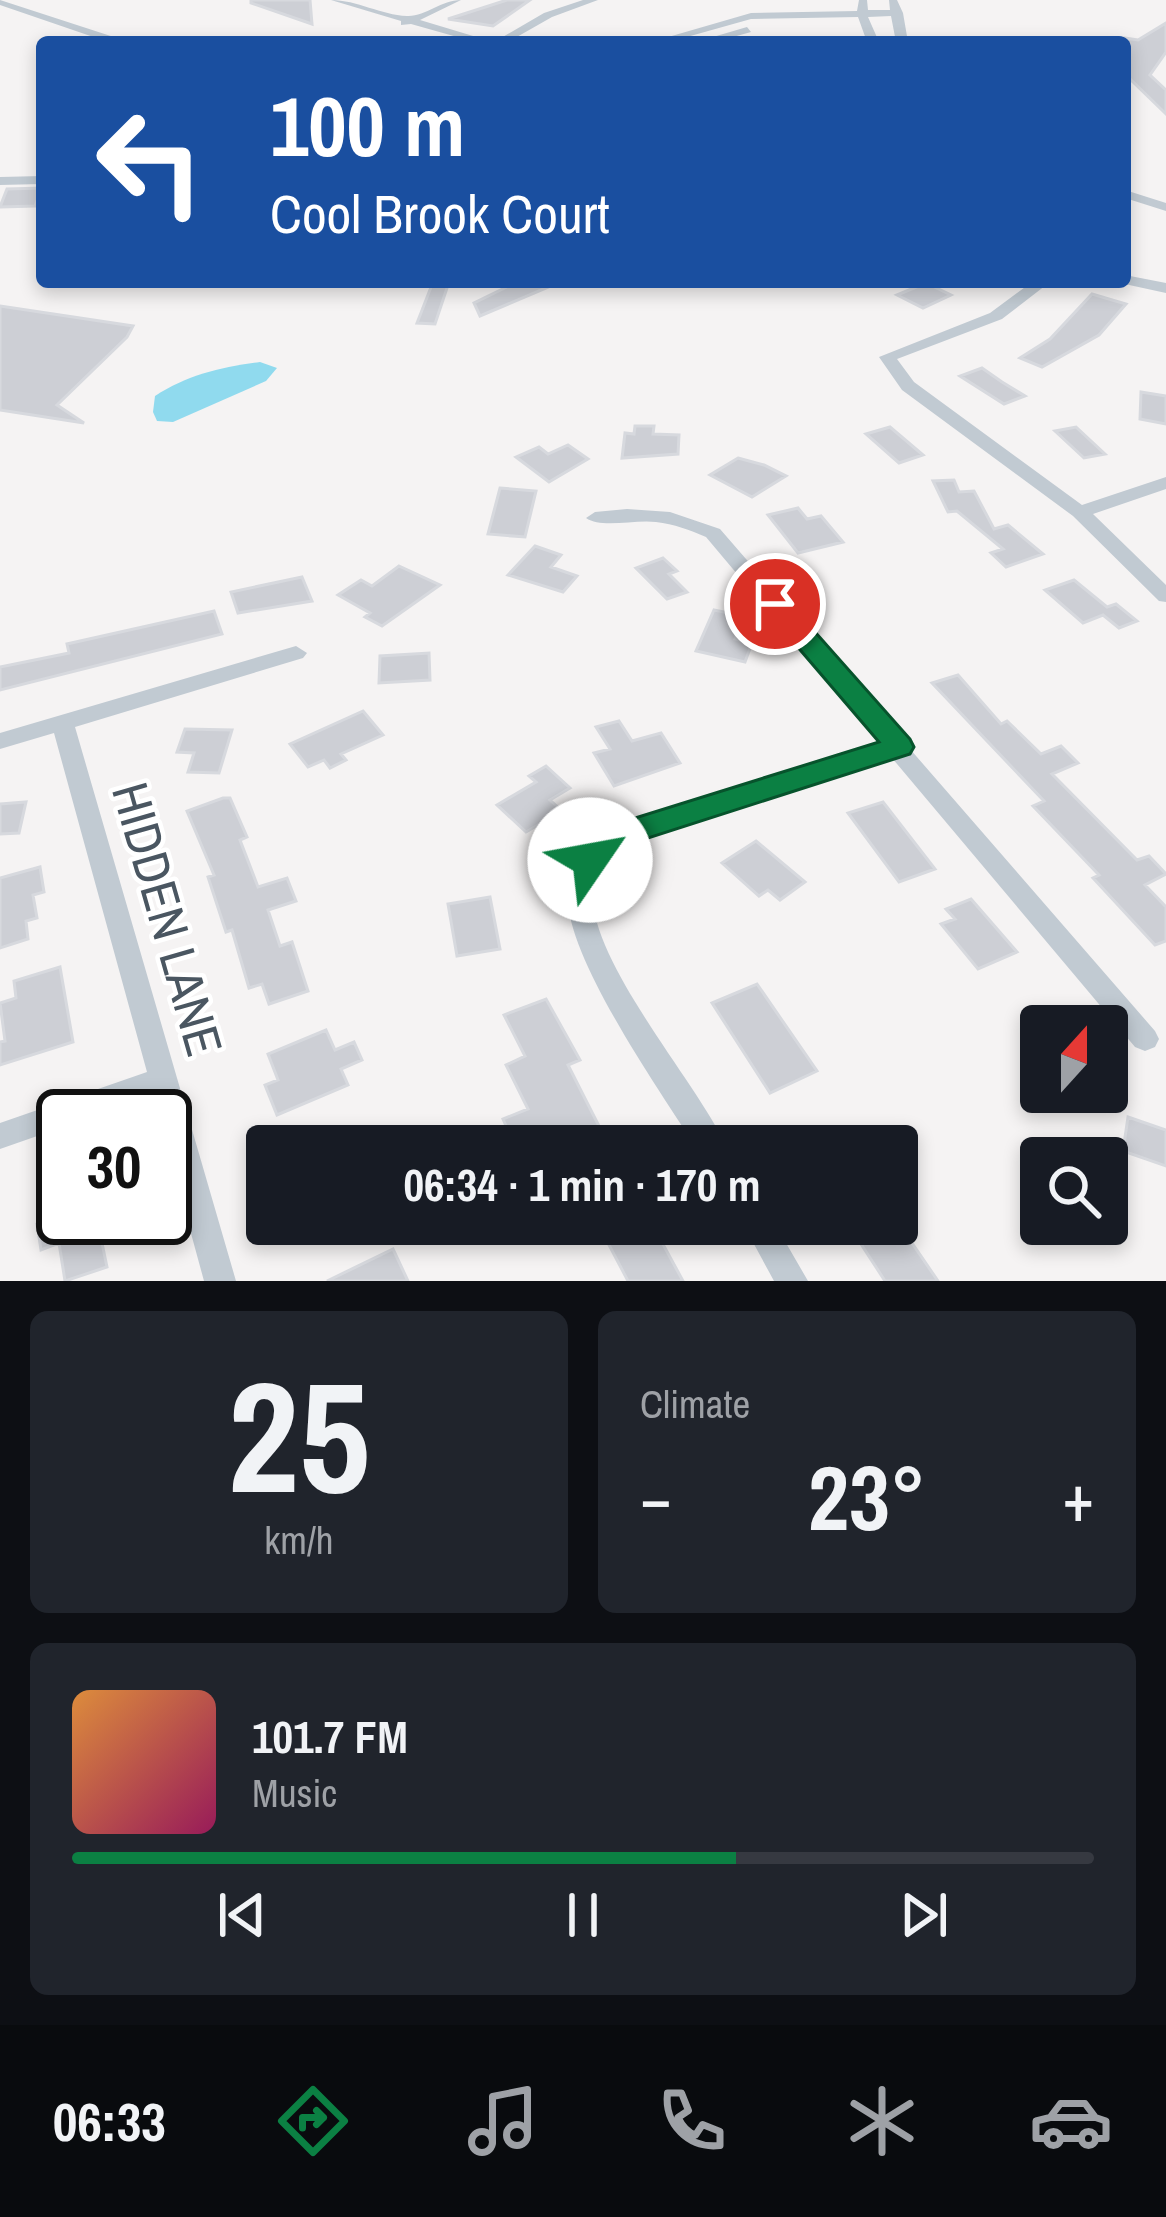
<!DOCTYPE html>
<meta charset="utf-8">
<style>
:root{--surface:#171b24;--page:#20242c;--text:#f1f3f6;--muted:#9ea1a6;--line:#363941;--accent:#0b8043}
body{margin:0;font-family:"Archivo Narrow",sans-serif;background:var(--page);color:var(--text);height:100vh;display:flex;flex-direction:column;font-size:45px;white-space:nowrap}
*{box-sizing:border-box;margin:0}
p{font-size:39px;color:var(--muted)}
.icon{flex:none;width:66px;height:66px;fill:none;stroke:currentColor;stroke-width:2;stroke-linecap:round;stroke-linejoin:round}
.map{position:relative;height:1281px;overflow:hidden}
.sheet{display:flex;flex-direction:column;gap:30px;padding:30px;background:#0d0f14;flex:1}
.sheet>*{flex:none}
.banner{position:absolute;left:36px;top:36px;width:1095px;height:252px;border-radius:12px;box-shadow:0 6px 18px #0003;background:#1a4fa0;color:#fff;overflow:hidden}
.needle{width:78px;rotate:21deg}
.tools{position:absolute;left:1020px;top:1005px;display:grid;gap:24px}
.tools a{display:grid;place-items:center;width:108px;height:108px;border-radius:12px;background:var(--surface);box-shadow:0 6px 18px #0003;font-size:60px}
.speed{position:absolute;left:36px;top:1089px;display:flex;gap:24px;font-size:60px;font-weight:700;text-align:center}
.speed>*{display:grid;place-content:center;width:156px;height:156px;border-radius:50%;background:var(--surface);box-shadow:0 6px 18px #0003;line-height:1}
.speed .limit{border:6px solid #111;border-radius:18px;background:#fff;color:#111}
.pin{position:absolute;display:grid;place-items:center;width:102px;height:102px;color:#fff;margin:-51px;border:6px solid #fff;border-radius:50%;box-shadow:0 3px 12px #0007}
.me{position:absolute;width:132px;margin:-66px;rotate:57deg;stroke-linejoin:round;filter:drop-shadow(0 0 9px #0008)}
.turn{display:flex;align-items:center;gap:42px;height:252px;padding:0 36px;font-size:54px}
.turn .icon{width:156px;height:156px;stroke-width:2.5}
.turn b{display:block;font-size:84px;line-height:102px}
.big{font-size:90px;font-weight:700;line-height:1.1}
.sheet .tile{flex:1;display:flex;flex-direction:column;justify-content:center;gap:18px;min-width:0;padding:0 42px;border-radius:18px;background:var(--page)}
.sheet .dial{align-items:center;gap:0}
.dial b{font-size:156px;line-height:1}
.song{display:flex;align-items:center;gap:36px}
.cover{width:144px;height:144px;border-radius:18px;background:linear-gradient(135deg,hsl(30 70% 55%),hsl(330 70% 35%))}
.played{height:12px;border-radius:6px;background:linear-gradient(90deg,var(--accent) 65%,var(--line) 65%)}
.keys{display:flex;justify-content:space-around;direction:ltr}
.heat{display:flex;justify-content:space-between;align-items:center;font-size:66px;direction:ltr}
.sheet .tiles{flex:1;display:grid;gap:30px;grid-template-columns:1fr 1fr}
.tile:last-child{grid-column:span 2}
.trip{position:absolute;left:246px;top:1125px;width:672px;height:120px;border-radius:12px;background:var(--surface);box-shadow:0 6px 18px #0003;font-weight:700;line-height:120px;text-align:center}
.tab-bar{display:flex;height:192px;justify-content:space-around;align-items:center;background:#090b0e;color:var(--muted)}
.tab-bar .icon{width:84px;height:84px}
.tab-bar .on{color:var(--accent)}
.tab-bar b{font-size:54px;color:var(--text)}
.map>svg:first-child{display:block}
.water{fill:#90daee}
.building{fill:#cdcfd5;stroke:#d7d9de;stroke-width:3}
.lines{fill:none;stroke-linecap:round;stroke-linejoin:round}
.street{fill:#c1cad2;fill-rule:evenodd}
.route{fill:#0b8043;stroke:#07532c;stroke-width:3}
.labels{text-anchor:middle;dominant-baseline:central;stroke-width:9;stroke-linejoin:round;paint-order:stroke}
.near-street-label{font-size:51px;fill:#4a5661;stroke:#fff}
</style>
<div class="map">
<svg width="1166" height="1281" viewBox="0 0 1166 1281">
<rect width="100%" height="100%" fill="#f5f3f3"/>
<path class="water" d="M260,362L277,368L266,381L173,422L157,421L153,412L155,396C187,375 221,367 260,362Z"/>
<path class="building" d="M251,0H310L312,24L251,3Z
M507,0H530L493,26L448,19Z
M1166,23V52L1150,75L1166,90V114L1125,74V38L1138,40Z
M42,188L35,206L0,207L7,189Z
M433,282H449L435,324L417,323Z
M517,282H560L480,316L474,303Z
M926,283L951,295L923,308L897,295Z
M1092,294L1126,304L1099,335L1042,367L1020,358L1050,339Z
M0,306L133,326L127,337L57,405L84,423L0,410Z
M982,368L1002,382L1025,396L1004,404L960,376Z
M1141,392L1166,396V424L1140,419Z
M635,426H654L653,434L679,435L678,454L622,458L625,433L634,434Z
M890,427L923,455L899,463L866,434Z
M1076,427L1105,454L1084,458L1055,431Z
M568,445L588,459L549,482L516,457L539,447L548,454Z
M738,458L764,465L786,476L752,497L710,475Z
M954,480L959,492L974,491L994,529L1008,525L1043,554L1006,567L991,553L1003,549L957,511L948,512L933,481Z
M500,488L536,491L525,537L488,534Z
M798,508L807,519L821,516L843,542L798,553L768,515Z
M535,546L561,555L551,567L577,576L563,592L508,575Z
M663,558L677,571L669,574L687,592L667,599L636,568Z
M399,566L440,585L382,626L365,617L370,613L338,595L361,580L372,586Z
M302,577L312,601L238,613L231,592Z
M1074,580L1107,607L1116,604L1137,621L1119,628L1103,615L1083,623L1045,590Z
M714,610L744,616L735,639L752,643L745,662L696,651Z
M214,611L222,634L0,690V667L69,653L67,644Z
M429,653L430,680L379,683L380,656Z
M958,675L1001,724L1007,721L1041,754L1061,746L1078,763L1052,774L1137,860L1149,856L1166,874L1145,885L1166,907V941L1155,945L1093,878L1099,875L1033,806L1044,801L932,683Z
M363,711L383,735L341,754L346,760L330,768L324,760L308,767L290,744Z
M619,721L632,741L661,733L680,763L614,786L594,753L610,749L596,727Z
M185,729L232,730L219,773L188,772L194,753L177,752Z
M546,766L570,788L550,800L562,811L526,832L497,805L536,782L529,776Z
M223,798H230L247,837L240,840L258,887L287,878L296,901L268,910L280,946L292,942L308,991L269,1004L262,984L249,988L232,930L226,932L208,877L214,875L187,811Z
M26,802L19,833L0,834V804Z
M883,802L935,869L899,882L848,813Z
M756,841L805,882L780,900L768,890L759,896L722,863Z
M40,867L44,892L33,895L37,918L26,921L28,939L0,948V878Z
M490,897L500,949L457,956L448,904Z
M971,899L1017,952L978,969L941,924L955,919L946,909Z
M60,967L73,1042L0,1065V1042L5,1041L0,1003L16,998L14,981Z
M757,984L817,1071L770,1093L712,1003Z
M546,999L580,1060L568,1065L605,1138L597,1141L599,1146H551L548,1138L515,1146L503,1119L528,1109L506,1065L525,1056L504,1015Z
M326,1030L335,1050L354,1042L362,1060L341,1069L348,1085L277,1115L265,1085L278,1080L268,1054Z
M1128,1117L1166,1130V1166L1123,1151Z
M54,1218H110L114,1238L102,1243L107,1267L65,1281L59,1243L41,1250L37,1224Z
M598,1224H652L683,1281H628Z
M848,1224H899L938,1281H885Z
M393,1249L408,1281H327Z"/>
<g class="lines">
<path class="street" d="M0,0L123,40L125,42H108L0,5Z
M331,0C357,0 381,15 407,16C425,17 441,0 461,0L420,20L493,42H475L411,24L401,25V21Z
M583,0H598L552,17L508,42H494L544,13Z
M859,0H867L868,10H890L889,0H897L903,13L908,42H896L891,16L868,17L879,42H867L858,17L751,19L669,42H651L751,13L857,11Z
M747,27L751,32L715,42H696Z
M42,72V78L37,77V73Z
M42,176V184L0,185V177Z
M1125,190L1166,203V211L1125,198Z
M1125,275L1166,283V293L1120,283L1125,282Z
M1032,282H1050L1002,319L897,359L914,382L1082,505L1166,477V489L1093,514L1166,585V602L1159,601L1073,516L902,390L879,357L990,313Z
M627,509L670,512L720,529L903,740L908,741L910,749L1155,1031L1159,1039L1155,1047L1145,1051L1135,1047L892,758L626,841C612,854 597,867 594,886C581,952 698,1083 726,1146H695C661,1092 560,950 568,889C571,864 591,845 608,829L881,745L706,537C690,530 674,524 656,522C635,519 602,529 586,518L595,512Z
M296,646L307,653L303,658L75,727L236,1281H204L165,1138V1116H159L153,1094L93,1116H63V1127L0,1149V1123L147,1072L54,733L0,749V733Z
M743,1224H775L808,1281H774Z"/>
</g>
<path class="route" d="M775,596L785,598L910,739L914,747L910,754L629,844C613,858 601,876 579,869L574,860L606,827L879,742L766,610L762,604L766,598Z"/>
<g class="labels">
<g class="near-street-label">
<text transform="translate(168 919) rotate(74)">HIDDEN LANE</text>
</g>
</g>
</svg>
<div class="tools">
<a><svg class="needle" viewBox="-14 -14 28 28"><path d="M0-13l5 13h-10z" fill="#e53935"/><path d="M0 13l5-13h-10z" fill="#9ea1a6"/></svg></a>
<a><svg class="icon" aria-label="search" viewBox="0 0 24 24"><circle cx="10" cy="10" r="6"/><path d="M15 15l6 6"/></svg></a>
</div>
<div class="speed"><div class="limit">30</div></div>
<div class="pin" style="left:775px;top:604px;background:#d93025"><svg class="icon" aria-label="arrive" viewBox="0 0 24 24"><path d="M6 21V4h12l-3 4 3 4H6"/></svg></div>
<svg class="me" style="left:590px;top:860px" viewBox="-20 -20 40 40"><circle r="19" fill="#fff"/><path d="M0-13L10 11 0 6-10 11z" fill="#0b8043"/></svg>
<div class="trip">06:34 · 1 min · 170 m</div>
<div class="banner">
<div class="turn"><svg class="icon" aria-label="left" viewBox="0 0 24 24"><path d="M17 20v-9H6M10 6l-5 5 5 5"/></svg><div><b>100 m</b>Cool Brook Court</div></div>
</div>
</div>
<section class="sheet">
<div class="tiles">
<div class="tile dial"><b>25</b><p>km/h</p></div>
<div class="tile"><p>Climate</p>
<div class="heat"><a>−</a><b class="big">23°</b><a>+</a></div>
</div>
<div class="tile">
<div class="song"><i class="cover"></i><div><b>101.7 FM</b><p>Music</p></div></div>
<div class="played"></div>
<div class="keys"><svg class="icon" aria-label="previous" viewBox="0 0 24 24"><path d="M18 5L8 12l10 7zM5 5v14"/></svg><svg class="icon" aria-label="pause" viewBox="0 0 24 24"><path d="M8 5v14M16 5v14"/></svg><svg class="icon" aria-label="next" viewBox="0 0 24 24"><path d="M6 5l10 7-10 7zM19 5v14"/></svg></div>
</div>
</div>
</section>
<nav class="tab-bar">
<b>06:33</b>
<svg class="icon on" aria-label="directions" viewBox="0 0 24 24"><path d="M12 3l9 9-9 9-9-9zM9 14v-3h6M13 9l2 2-2 2"/></svg>
<svg class="icon" aria-label="music" viewBox="0 0 24 24"><path d="M9 18V5l10-2v13"/><circle cx="6" cy="18" r="3"/><circle cx="16" cy="16" r="3"/></svg>
<svg class="icon" aria-label="phone" viewBox="0 0 24 24"><path d="M5 4h4l2 5-3 2q2 4 5 5l2-3 5 2v4C11 20 4 13 5 4z"/></svg>
<svg class="icon" aria-label="climate" viewBox="0 0 24 24"><path d="M12 3v18M4 7l16 10M4 17L20 7"/></svg>
<svg class="icon" aria-label="car" viewBox="0 0 24 24"><path d="M5 17H2v-5l4-1 3-4h7l3 4 3 1v5h-3M9 17h6M6 11h13"/><circle cx="7" cy="17" r="2"/><circle cx="17" cy="17" r="2"/></svg>
</nav>
